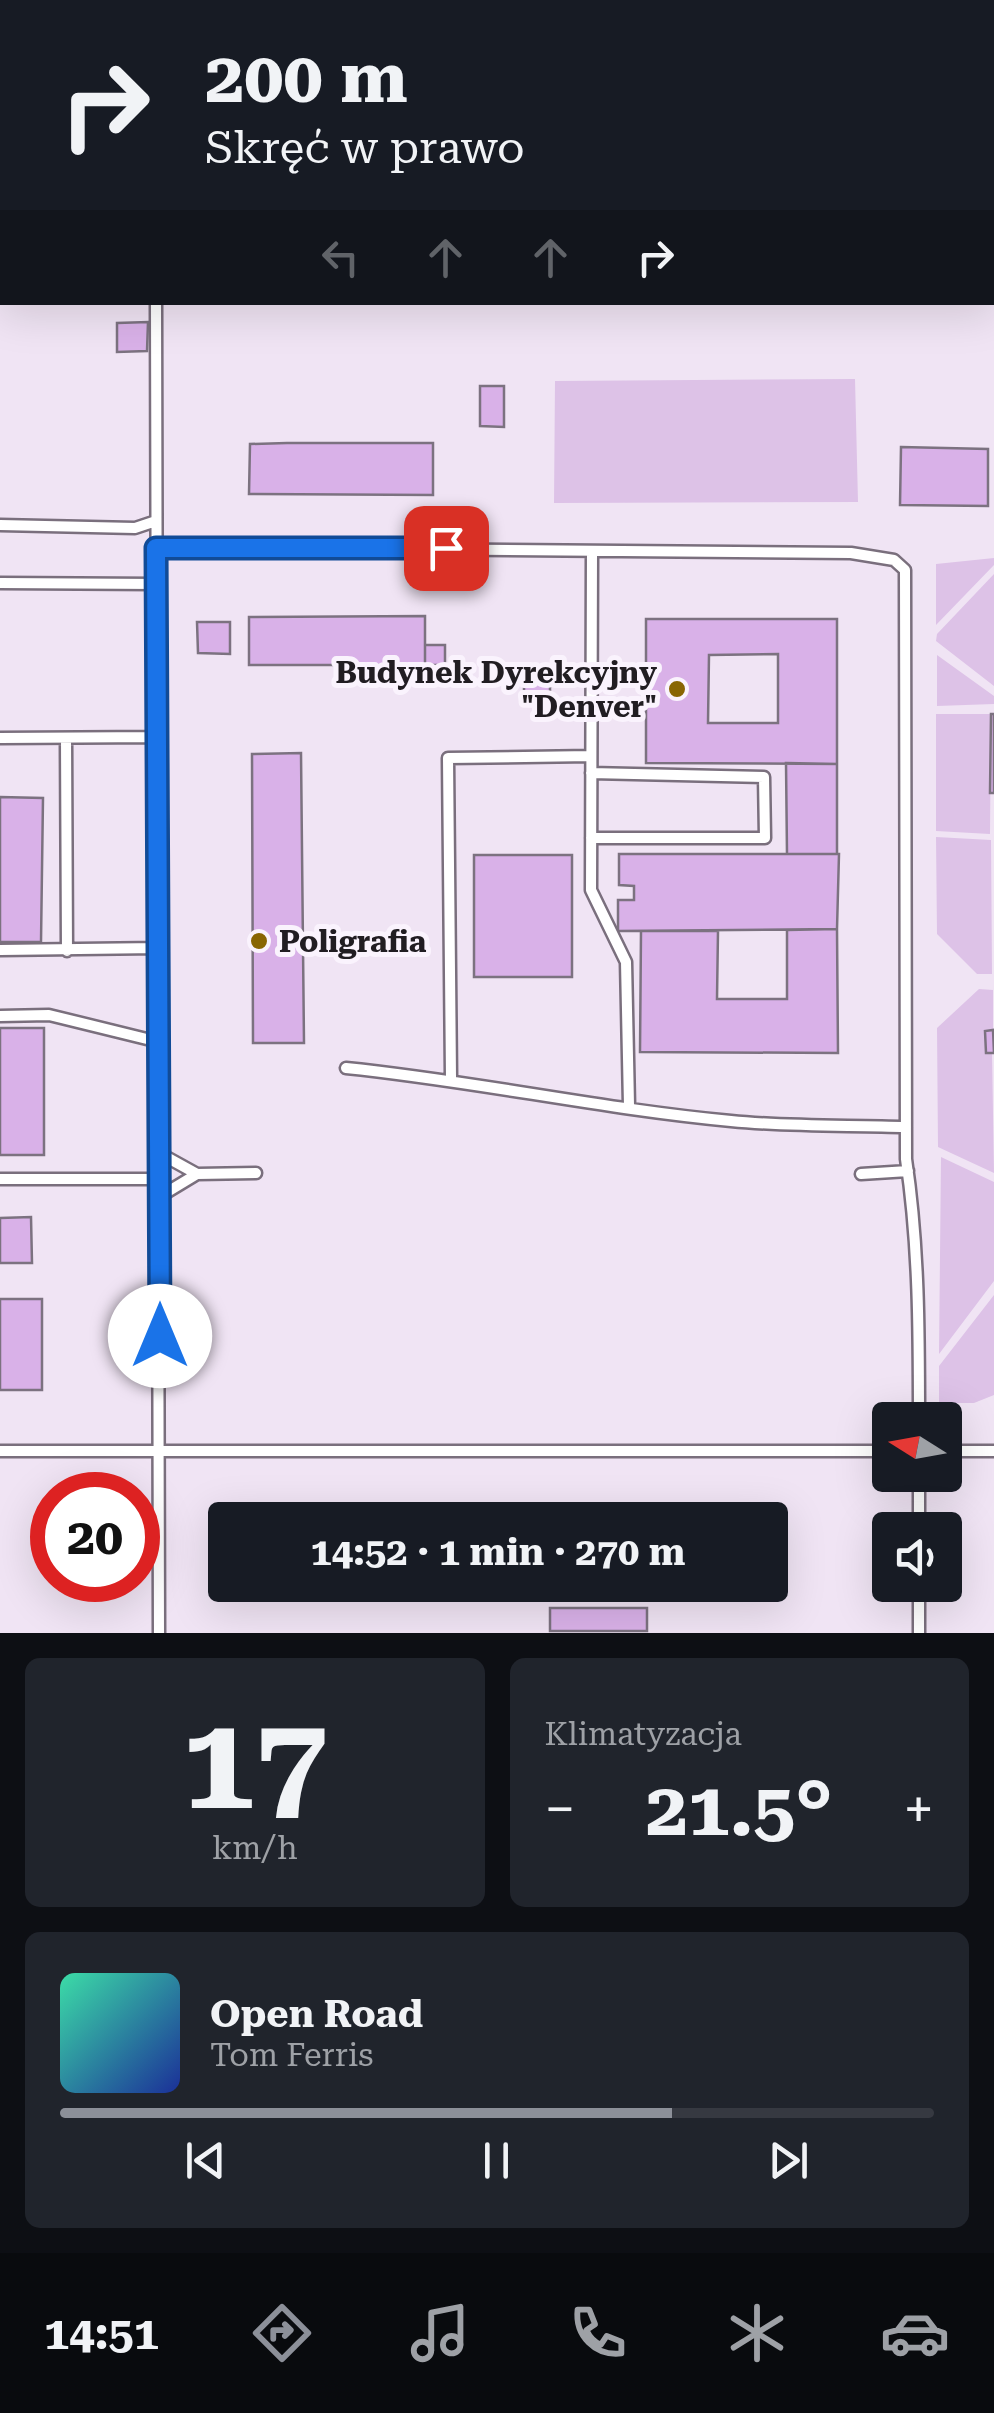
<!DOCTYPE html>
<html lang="pl">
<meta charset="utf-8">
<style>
:root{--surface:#171b24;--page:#20242c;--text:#f1f3f6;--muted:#9ea1a6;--line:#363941;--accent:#8c9099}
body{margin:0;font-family:"Roboto Serif",serif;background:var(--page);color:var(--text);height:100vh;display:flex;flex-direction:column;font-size:38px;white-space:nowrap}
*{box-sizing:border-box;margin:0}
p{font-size:32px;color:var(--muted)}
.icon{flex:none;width:55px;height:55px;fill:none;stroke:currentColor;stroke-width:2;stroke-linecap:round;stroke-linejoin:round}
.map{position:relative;height:1633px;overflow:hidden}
.side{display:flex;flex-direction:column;gap:25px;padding:25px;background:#0d0f14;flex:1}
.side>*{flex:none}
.guide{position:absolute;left:0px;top:0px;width:995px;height:305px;box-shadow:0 10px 40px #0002;background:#171b24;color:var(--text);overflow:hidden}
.needle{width:65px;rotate:281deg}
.controls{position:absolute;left:872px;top:1402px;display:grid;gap:20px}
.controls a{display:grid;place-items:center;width:90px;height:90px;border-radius:10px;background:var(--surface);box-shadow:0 10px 40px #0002;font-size:50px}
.speed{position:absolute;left:30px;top:1472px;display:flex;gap:20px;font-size:50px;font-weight:700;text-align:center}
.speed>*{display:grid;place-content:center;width:130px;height:130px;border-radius:50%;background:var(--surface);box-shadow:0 10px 40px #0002;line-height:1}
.speed .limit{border:15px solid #d22;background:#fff;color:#111}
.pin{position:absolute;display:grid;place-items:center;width:85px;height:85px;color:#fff;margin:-42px;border-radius:20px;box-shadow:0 5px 15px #0006}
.me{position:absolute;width:110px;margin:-55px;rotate:0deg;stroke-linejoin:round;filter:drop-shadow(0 0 8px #0008)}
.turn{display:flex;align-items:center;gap:35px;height:210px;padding:0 40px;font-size:45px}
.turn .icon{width:130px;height:130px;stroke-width:2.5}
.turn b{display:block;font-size:70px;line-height:85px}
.lanes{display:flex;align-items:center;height:95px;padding:0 40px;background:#0003;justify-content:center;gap:50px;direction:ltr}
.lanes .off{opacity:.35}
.big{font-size:75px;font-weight:700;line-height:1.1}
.side .tile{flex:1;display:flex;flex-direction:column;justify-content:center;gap:15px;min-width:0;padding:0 35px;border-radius:15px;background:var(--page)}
.side .dial{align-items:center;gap:0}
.dial b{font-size:130px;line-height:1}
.song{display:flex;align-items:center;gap:30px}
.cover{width:120px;height:120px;border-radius:15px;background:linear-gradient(135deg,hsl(160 70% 55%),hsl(230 70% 35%))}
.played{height:10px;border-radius:5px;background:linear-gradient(90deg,var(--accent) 70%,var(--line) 70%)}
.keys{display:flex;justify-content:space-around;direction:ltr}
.heat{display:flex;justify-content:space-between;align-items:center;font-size:55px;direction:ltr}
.side .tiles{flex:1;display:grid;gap:25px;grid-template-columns:1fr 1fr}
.tile:last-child{grid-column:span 2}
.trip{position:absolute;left:208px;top:1502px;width:580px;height:100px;border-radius:10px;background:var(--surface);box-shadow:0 10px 40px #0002;font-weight:700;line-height:100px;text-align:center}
.tab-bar{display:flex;height:160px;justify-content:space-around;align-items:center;background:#090b0e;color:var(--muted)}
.tab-bar .icon{width:70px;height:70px}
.tab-bar .current{color:var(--accent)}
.tab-bar b{font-size:45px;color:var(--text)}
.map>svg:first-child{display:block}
.green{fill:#ddc2e7}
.building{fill:#d9b1e8;stroke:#7c7280;stroke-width:2.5;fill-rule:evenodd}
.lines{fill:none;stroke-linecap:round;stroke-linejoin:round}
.service-casing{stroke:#7a6f7d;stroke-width:15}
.service{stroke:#fff;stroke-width:10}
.route-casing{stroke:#114b97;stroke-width:25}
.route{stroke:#1a73e8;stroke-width:18}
.poi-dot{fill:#896603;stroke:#faf3fd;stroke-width:4}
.labels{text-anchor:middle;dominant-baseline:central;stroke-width:10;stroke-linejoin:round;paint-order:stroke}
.poi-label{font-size:30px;font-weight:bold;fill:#211d22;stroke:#faf3fd;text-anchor:end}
</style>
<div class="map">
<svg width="994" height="1633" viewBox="0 0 994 1633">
<rect width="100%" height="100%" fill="#f0e4f4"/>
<path class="green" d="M855,379L858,502L554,503L555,381Z
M994,558V565L936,625V564Z
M994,574V686L936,641L937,634Z
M937,655L994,696V704L937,706Z
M936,714H991L990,834L936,831Z
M936,837L991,840L992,974H977L937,934Z
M979,989L993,990V1030L985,1031L986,1053H992L994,1173L938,1147L937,1028Z
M941,1157L994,1182V1281L939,1354Z
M994,1295V1395L974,1403H939V1366Z"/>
<path class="building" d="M247,0H994V5L247,2Z
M148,322L147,351L117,352V323Z
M480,386H504V427L480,426Z
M287,443H433V495L249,494L250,444Z
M901,447L988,449V506L900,505Z
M425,616V665H249V617Z
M646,619H837V764L646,763ZM778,654V723H708L709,655Z
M197,622H230V654L198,653Z
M425,645H445V665H425Z
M524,665H550V703L524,704Z
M991,714H994V793H990Z
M301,753L304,1043H253L252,754Z
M786,763L837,764V854H787Z
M0,797L43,798L41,942H0Z
M619,854H839L837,929L618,931V900H634V886L619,885Z
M474,855H572V977H474Z
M837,929L838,1053L640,1052L641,931H718L717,999H787V930Z
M0,1028H44V1155H0Z
M993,1030L994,1053H986L985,1031Z
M31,1217L32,1263H0V1218Z
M0,1299H42V1390H0Z
M550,1608H647V1631H550Z"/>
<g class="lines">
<defs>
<path id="service" d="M155,0V2
M992,55H994
M992,251H994
M0,254H2
M156,302L159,1633
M0,525L135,528L156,521
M156,547L851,553L894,560L905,570L906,1159C919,1246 919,1333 919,1420
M592,551L591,890L626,962L629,1105
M0,583L156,584
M0,738L157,737
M66,738L67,951
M591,838H765L764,777L591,773
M0,950L158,948
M0,1016L49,1015L159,1042
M346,1068C475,1081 602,1109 731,1121C790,1127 847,1125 906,1127
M451,1078L448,758L591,756
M159,1153L197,1174L256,1173
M861,1174L908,1171
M0,1179H159
M159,1197L197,1174
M0,1451H890
M945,1451H994
M919,1530V1475
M919,1585V1633"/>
</defs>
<use href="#service" class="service-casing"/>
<use href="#service" class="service"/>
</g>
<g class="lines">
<defs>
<path id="route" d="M160,1336L156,548H446"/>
</defs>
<use href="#route" class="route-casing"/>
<use href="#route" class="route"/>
</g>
<g class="poi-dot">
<circle cx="677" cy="689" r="10"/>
<circle cx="259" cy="941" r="10"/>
</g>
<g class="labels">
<g class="poi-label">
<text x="657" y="672">Budynek Dyrekcyjny<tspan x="657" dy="34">"Denver"</tspan></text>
<text x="279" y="941" text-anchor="start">Poligrafia</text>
</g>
</g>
</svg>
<div class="controls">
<a><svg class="needle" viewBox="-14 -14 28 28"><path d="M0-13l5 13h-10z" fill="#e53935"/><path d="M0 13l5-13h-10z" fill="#9ea1a6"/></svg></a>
<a><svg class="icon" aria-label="sound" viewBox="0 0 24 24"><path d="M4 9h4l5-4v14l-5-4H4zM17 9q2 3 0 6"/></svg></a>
</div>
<div class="speed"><div class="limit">20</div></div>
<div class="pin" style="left:446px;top:548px;background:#d93025"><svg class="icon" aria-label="arrive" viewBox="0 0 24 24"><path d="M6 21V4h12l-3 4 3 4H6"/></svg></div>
<svg class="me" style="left:160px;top:1336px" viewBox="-20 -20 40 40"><circle r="19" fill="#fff"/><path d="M0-13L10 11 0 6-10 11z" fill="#1a73e8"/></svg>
<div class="trip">14:52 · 1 min · 270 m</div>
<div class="guide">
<div class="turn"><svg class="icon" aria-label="right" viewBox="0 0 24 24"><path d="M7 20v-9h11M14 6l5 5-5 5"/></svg><div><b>200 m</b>Skręć w prawo</div></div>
<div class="lanes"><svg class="icon off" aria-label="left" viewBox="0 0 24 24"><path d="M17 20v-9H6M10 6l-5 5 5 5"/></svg><svg class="icon off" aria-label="ahead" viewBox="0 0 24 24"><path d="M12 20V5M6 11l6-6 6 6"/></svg><svg class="icon off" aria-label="ahead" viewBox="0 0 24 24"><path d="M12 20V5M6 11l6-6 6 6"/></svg><svg class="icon" aria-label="right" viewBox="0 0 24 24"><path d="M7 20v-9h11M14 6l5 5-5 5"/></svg></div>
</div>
</div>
<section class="side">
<div class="tiles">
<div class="tile dial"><b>17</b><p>km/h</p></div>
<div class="tile"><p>Klimatyzacja</p>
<div class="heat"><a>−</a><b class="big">21.5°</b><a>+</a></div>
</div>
<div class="tile">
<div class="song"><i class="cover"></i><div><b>Open Road</b><p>Tom Ferris</p></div></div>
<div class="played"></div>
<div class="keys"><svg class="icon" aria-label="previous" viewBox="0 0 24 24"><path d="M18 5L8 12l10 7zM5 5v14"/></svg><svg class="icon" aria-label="pause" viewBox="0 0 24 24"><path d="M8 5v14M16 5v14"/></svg><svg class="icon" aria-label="next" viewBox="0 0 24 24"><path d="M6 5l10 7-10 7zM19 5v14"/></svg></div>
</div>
</div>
</section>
<nav class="tab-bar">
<b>14:51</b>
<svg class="icon current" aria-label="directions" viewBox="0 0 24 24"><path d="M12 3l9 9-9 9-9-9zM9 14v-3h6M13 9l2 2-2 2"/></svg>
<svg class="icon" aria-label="music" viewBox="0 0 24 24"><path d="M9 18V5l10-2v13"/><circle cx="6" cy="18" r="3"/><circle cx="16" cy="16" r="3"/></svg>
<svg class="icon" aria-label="phone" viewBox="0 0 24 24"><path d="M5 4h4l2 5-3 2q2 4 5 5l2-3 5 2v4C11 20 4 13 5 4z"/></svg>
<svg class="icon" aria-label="climate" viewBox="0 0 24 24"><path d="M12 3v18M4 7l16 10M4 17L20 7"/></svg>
<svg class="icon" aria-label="car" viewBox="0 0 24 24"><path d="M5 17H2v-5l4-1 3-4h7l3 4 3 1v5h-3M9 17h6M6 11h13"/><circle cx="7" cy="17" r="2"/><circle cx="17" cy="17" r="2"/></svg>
</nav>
